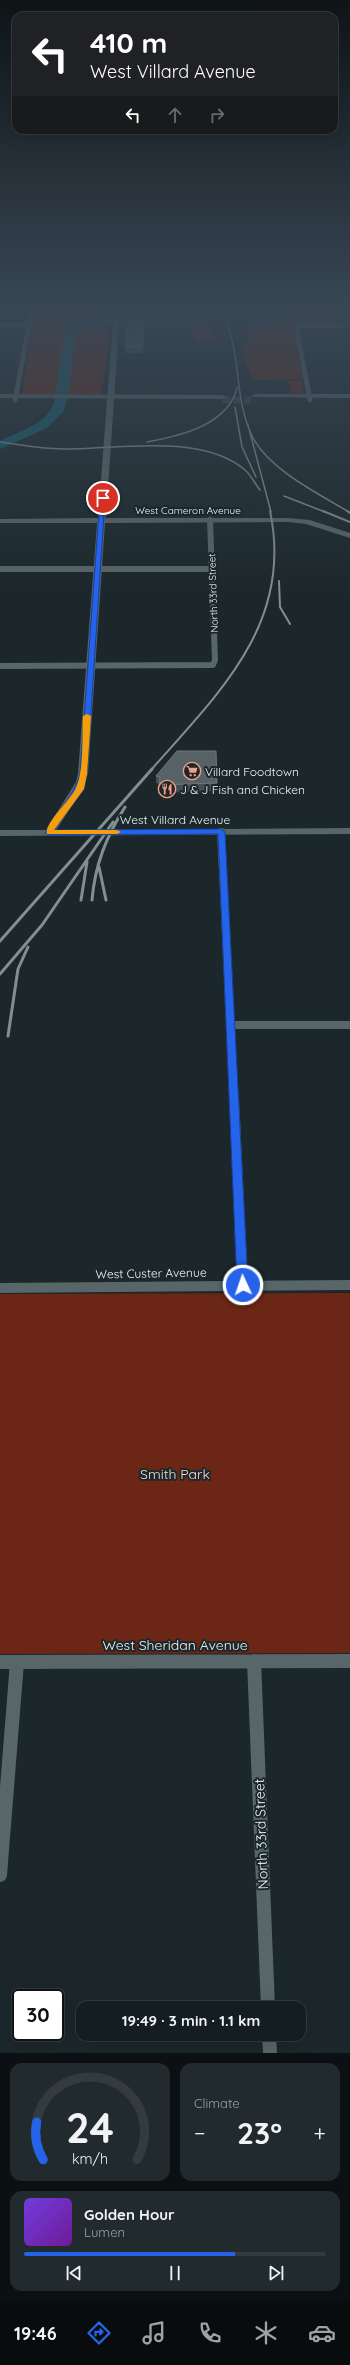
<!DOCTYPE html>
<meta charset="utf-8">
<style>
:root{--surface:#141d20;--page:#212a2d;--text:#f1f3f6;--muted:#9da2a5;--line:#333b3e;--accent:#2563eb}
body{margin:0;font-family:Quicksand,sans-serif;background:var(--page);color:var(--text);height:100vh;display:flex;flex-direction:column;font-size:15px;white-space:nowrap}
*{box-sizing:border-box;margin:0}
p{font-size:13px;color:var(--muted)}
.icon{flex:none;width:22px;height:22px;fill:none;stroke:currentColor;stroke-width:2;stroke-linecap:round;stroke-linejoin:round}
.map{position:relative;height:2053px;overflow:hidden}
.details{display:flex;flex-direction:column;gap:10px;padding:10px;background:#0b1012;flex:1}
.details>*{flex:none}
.banner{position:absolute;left:12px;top:12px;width:326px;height:122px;border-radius:12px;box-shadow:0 4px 16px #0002,0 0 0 1px var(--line);background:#202124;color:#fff;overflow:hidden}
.speed{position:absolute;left:12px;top:1989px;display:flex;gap:8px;font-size:20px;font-weight:700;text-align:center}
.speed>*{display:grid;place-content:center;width:52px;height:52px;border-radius:50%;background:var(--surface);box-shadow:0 4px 16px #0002,0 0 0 1px var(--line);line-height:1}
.speed .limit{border:2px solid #111;border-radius:6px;background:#fff;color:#111}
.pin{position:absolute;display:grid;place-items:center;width:34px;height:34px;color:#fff;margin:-17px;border:2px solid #fff;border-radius:50%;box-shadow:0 1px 4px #0007}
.me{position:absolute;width:44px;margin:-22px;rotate:357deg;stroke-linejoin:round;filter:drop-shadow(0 0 3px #0008)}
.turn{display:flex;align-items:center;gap:14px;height:84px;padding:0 12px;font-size:18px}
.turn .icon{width:52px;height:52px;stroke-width:2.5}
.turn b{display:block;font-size:28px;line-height:34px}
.lanes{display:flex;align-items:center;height:38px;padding:0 12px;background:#0003;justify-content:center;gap:20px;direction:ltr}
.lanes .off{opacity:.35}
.big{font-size:30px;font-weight:700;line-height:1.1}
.details .card{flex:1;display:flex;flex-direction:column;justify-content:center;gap:6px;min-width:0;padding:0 14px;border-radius:12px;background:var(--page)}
.details .dial{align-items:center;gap:0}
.dial svg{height:104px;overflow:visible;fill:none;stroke:var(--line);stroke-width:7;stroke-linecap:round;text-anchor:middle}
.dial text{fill:var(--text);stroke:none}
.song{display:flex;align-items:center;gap:12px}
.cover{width:48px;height:48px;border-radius:6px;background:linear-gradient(135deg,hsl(260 70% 55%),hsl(280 70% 35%))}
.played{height:4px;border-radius:2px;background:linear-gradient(90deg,var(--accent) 70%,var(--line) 70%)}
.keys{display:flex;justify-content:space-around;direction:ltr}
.heat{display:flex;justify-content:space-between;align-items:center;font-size:22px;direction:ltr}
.details .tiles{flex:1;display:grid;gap:10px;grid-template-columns:1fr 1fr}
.card:last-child{grid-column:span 2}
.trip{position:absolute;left:76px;top:2001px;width:230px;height:40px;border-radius:12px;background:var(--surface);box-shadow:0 4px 16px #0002,0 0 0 1px var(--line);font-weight:700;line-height:40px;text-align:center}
.dock{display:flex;height:64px;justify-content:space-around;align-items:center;background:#080c0d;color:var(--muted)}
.dock .icon{width:28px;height:28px}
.dock .current{color:var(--accent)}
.dock b{font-size:18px;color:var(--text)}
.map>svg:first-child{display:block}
.green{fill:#6b2616}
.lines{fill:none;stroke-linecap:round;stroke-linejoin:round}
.river{fill:#125c6a;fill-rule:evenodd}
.secondary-tunnel{stroke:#3a4649;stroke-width:7;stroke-dasharray:7 3.5;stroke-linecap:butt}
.minor-far4{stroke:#586669;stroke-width:5}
.minor-far3{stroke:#586669;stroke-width:6}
.minor-far2{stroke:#586669;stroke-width:8}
.minor-far1{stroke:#586669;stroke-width:10}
.minor{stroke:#586669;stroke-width:14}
.tertiary{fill:#586669;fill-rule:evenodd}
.secondary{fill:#586669;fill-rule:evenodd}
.rail-far2{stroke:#848e91;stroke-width:1.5}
.rail-far1{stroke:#848e91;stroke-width:2}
.rail{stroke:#848e91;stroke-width:3}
.wall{fill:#445054}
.building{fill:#566266;stroke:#6d797c}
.route{fill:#2563eb;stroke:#184099}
.slow{fill:#f59e0b}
.labels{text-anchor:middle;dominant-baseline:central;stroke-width:4;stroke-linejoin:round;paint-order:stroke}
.far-street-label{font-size:10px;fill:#ecf4f6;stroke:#1b272a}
.poi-label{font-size:12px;fill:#ecf4f6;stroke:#1b272a;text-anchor:start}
.street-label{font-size:12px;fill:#ecf4f6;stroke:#1b272a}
.near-park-label{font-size:14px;fill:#f4dad4;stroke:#1b272a}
.near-street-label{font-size:14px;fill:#ecf4f6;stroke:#1b272a}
</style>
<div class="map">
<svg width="350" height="2053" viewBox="0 0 350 2053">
<rect width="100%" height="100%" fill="#1b272a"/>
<path class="green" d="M35,310H111L106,366L101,394H22Z
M251,310H335L339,323L293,325L302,379L252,380L241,347H246Z
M121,318H205L219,342H198L189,328H121Z
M289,381H302L304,393H291Z
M350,1293V1653L0,1654V1294Z"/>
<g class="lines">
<path class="river" d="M278,310H289L279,321L251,325L246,322C253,314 267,321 278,310Z
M99,318L195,319L200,322L195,325L99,324L77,329L68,397L64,411L47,428L0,449V441C61,414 52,417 61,355C63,346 64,333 68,325Z"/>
<path class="secondary-tunnel" d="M223,400H255"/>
<path class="minor-far4" d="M0,325H28
M15,400L32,310
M310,400L296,326L350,325"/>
<path class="minor-far3" d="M0,569H212
M0,666L213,665L215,660L210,520"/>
<path class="minor-far2" d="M221,832L234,1099
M231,1025H350"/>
<path class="minor-far1" d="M234,1098L243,1285
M0,1288L350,1285"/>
<path class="minor" d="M254,1661L268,2008
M0,1662L350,1661
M0,1875L17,1662
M269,2034L270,2053"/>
<path class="tertiary" d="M114,310H120L106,518H288L310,520L350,533V538L306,524L288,522L105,523L88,774L78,797L56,830L350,828V834L0,836V830H46L76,782L78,774L97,523H0V519L98,518Z"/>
<path class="secondary" d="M0,394L223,395L226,397L223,399L0,398Z
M254,394H350V398L252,397L251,396Z"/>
<path class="rail-far2" d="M224,310C228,327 234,344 236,361C239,386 241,414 253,438C270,470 319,494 349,512
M235,407L242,447L256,477
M248,425L271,512
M0,442C21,445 42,449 64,449C117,449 202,433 245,470C251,475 255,484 260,490
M147,442C180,436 228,425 237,388
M284,496L325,512"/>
<path class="rail-far1" d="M323,511L350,522
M347,511L350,513
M279,581L280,607L290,624
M151,770C218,694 294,623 270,511"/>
<path class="rail" d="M99,867L106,900
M81,900L87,862
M92,900C95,865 106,837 125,807
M0,941L152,769
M0,974L42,925L113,822
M8,1036L18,969L28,947"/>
</g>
<path class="wall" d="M144,326L143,353H125V347Z
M156,776L217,783V791L159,793V784L156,783Z"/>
<path class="building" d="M126,326H144L143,347H125Z
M177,751H216L217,783L159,785L160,777L156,776Z"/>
<linearGradient id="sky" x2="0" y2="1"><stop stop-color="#0f1517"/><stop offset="0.52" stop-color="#394755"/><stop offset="1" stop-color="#394755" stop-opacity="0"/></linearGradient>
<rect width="350" height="597" fill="url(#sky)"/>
<path class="route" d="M103,497L105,498L87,774L84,789L54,830L221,829L225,832L248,1285L243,1289L237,1285L218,834L49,835L45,833C56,812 74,797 80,774L100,498Z"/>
<path class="slow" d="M87,714L91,716L87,774L84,789L54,830H117L121,832L117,834H47C44,823 71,800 76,788C84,770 82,736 83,716Z"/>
<defs>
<symbol id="supermarket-ring" viewBox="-11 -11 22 22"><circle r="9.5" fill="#1b272a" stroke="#f49e89" stroke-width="1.5"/><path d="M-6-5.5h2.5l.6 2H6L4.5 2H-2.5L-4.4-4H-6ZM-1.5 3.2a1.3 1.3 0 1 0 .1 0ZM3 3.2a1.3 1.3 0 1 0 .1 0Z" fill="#f49e89"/></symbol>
<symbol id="restaurant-ring" viewBox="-11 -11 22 22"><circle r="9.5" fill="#1b272a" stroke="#f49e89" stroke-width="1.5"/><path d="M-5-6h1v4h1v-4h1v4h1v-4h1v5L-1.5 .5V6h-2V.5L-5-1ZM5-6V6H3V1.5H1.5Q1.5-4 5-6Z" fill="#f49e89"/></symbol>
</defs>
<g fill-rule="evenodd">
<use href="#supermarket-ring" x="182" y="761" width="20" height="20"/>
<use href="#restaurant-ring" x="157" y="779" width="20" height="20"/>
</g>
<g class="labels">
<g class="far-street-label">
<text x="188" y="510">West Cameron Avenue</text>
<text transform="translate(213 593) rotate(-92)">North 33rd Street</text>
</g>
<g class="poi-label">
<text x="205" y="771">Villard Foodtown</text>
<text x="180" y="789">J &amp; J Fish and Chicken</text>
</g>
<g class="street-label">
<text x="175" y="819">West Villard Avenue</text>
<text transform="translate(151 1273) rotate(-1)">West Custer Avenue</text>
</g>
<g class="near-park-label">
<text x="175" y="1474">Smith Park</text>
</g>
<g class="near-street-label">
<text x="175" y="1645">West Sheridan Avenue</text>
<text transform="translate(261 1834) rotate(-92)">North 33rd Street</text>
</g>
</g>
</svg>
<div class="speed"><div class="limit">30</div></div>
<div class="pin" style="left:103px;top:498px;background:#d93025"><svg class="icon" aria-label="arrive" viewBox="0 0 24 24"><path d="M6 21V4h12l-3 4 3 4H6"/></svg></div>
<svg class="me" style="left:243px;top:1285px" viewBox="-20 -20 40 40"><circle r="17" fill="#2563eb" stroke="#fff" stroke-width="3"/><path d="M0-11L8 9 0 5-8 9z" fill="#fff"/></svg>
<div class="trip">19:49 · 3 min · 1.1 km</div>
<div class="banner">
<div class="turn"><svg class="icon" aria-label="left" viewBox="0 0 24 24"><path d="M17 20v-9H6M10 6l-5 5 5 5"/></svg><div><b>410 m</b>West Villard Avenue</div></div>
<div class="lanes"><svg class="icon" aria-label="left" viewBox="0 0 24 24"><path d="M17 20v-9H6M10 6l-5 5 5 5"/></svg><svg class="icon off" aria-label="ahead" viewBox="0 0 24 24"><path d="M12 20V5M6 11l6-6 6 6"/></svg><svg class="icon off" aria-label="right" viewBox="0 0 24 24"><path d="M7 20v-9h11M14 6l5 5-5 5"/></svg></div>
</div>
</div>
<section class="details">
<div class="tiles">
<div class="card dial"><svg viewBox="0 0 100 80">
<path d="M14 69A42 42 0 1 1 86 69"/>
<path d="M14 69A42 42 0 0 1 9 40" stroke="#2563eb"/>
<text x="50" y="56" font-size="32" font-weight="700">24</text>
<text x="50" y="72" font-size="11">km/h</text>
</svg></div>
<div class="card"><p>Climate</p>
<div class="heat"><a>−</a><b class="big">23°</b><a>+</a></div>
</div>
<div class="card">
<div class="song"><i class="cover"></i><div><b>Golden Hour</b><p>Lumen</p></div></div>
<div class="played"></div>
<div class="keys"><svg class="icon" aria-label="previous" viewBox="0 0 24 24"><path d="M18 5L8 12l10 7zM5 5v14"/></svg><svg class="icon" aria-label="pause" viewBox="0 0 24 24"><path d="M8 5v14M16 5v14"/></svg><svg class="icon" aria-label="next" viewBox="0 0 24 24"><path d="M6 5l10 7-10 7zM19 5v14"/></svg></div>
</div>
</div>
</section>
<nav class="dock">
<b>19:46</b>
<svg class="icon current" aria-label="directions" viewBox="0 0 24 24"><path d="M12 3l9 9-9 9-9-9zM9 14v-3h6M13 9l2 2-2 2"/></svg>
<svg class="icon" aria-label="music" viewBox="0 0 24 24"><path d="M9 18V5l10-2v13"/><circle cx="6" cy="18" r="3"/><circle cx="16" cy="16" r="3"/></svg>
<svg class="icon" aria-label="phone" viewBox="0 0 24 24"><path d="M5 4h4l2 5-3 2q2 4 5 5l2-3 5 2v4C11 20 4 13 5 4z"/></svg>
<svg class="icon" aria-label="climate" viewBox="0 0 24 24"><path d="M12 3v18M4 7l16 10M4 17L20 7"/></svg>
<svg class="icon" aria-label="car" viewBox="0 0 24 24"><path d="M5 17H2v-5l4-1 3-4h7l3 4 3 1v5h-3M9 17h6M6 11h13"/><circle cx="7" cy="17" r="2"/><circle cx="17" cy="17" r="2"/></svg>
</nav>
